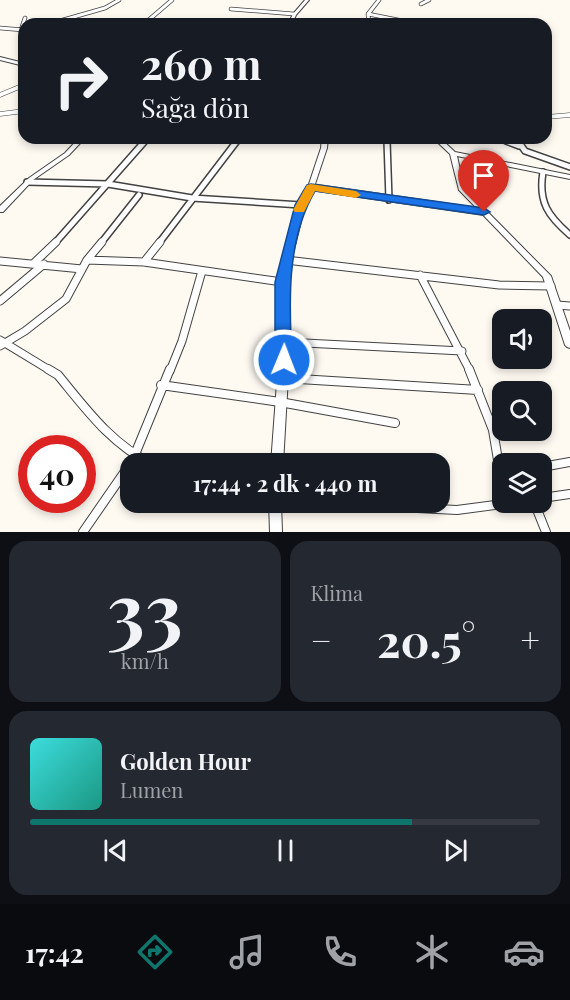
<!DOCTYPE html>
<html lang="tr">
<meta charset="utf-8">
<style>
:root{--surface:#171b24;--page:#242831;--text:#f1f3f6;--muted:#9ea1a6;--line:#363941;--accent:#0f766e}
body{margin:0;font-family:"Playfair Display",serif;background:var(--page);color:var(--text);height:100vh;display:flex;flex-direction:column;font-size:22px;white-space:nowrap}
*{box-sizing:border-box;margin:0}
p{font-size:20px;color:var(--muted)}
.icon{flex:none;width:33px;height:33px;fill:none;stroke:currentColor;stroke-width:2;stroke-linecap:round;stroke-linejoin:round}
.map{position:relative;height:532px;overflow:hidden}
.panel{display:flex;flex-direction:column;gap:9px;padding:9px;background:#0d0f14;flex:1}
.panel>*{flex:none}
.top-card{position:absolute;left:18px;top:18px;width:534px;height:126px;border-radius:18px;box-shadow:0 3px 9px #0003;background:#171b24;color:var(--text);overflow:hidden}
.buttons{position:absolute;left:492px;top:309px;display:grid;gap:12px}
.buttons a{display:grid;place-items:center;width:60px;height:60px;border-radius:12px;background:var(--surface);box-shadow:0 3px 9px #0003;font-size:30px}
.speed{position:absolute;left:18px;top:435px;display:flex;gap:12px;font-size:30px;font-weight:700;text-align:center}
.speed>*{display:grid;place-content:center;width:78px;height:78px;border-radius:50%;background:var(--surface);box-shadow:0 3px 9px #0003;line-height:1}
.speed .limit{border:9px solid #d22;background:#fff;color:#111}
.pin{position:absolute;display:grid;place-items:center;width:51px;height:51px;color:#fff;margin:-62px -26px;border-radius:50% 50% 50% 0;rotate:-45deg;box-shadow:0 0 6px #0007}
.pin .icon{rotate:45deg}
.me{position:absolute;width:66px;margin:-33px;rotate:1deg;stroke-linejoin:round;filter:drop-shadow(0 0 4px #0008)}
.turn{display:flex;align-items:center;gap:21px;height:126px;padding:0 24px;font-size:27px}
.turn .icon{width:78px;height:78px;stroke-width:2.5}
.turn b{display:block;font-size:42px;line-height:51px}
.big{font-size:45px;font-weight:700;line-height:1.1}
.panel .card{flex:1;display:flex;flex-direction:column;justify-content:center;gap:9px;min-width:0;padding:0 21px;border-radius:18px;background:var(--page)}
.panel .dial{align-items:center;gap:0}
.dial b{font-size:78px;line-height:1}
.song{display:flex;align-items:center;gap:18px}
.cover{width:72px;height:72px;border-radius:9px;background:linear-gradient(135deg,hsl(180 70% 55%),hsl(170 70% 35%))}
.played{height:6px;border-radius:3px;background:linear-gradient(90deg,var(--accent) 75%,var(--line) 75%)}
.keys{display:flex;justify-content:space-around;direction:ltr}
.heat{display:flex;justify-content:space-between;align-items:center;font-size:33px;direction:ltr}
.panel .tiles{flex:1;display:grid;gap:9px;grid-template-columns:1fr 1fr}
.card:last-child{grid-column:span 2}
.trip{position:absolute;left:120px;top:453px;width:330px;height:60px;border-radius:18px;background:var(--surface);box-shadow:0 3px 9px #0003;font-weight:700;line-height:60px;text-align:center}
.tab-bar{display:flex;height:96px;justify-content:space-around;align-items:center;background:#090b0e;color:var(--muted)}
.tab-bar .icon{width:42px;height:42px}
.tab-bar .active{color:var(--accent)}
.tab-bar b{font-size:27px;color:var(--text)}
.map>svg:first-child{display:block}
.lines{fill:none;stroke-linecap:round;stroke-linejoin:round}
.minor-far4-casing{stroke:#424242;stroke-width:4.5}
.minor-far3-casing{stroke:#424242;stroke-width:5}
.minor-far2-casing{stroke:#424242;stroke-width:8}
.minor-far1-casing{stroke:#424242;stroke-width:9}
.minor-casing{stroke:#424242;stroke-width:10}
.tertiary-casing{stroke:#424242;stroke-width:2}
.minor-far4{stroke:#fff;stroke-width:3}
.minor-far3{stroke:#fff;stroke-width:4}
.minor-far2{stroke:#fff;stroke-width:5}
.minor-far1{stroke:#fff;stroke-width:7}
.minor{stroke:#fff;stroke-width:8}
.tertiary{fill:#fff;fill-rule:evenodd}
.route{fill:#1a73e8;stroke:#114b97;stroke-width:1.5}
.slow{fill:#f59e0b}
</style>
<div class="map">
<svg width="570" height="532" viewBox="0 0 570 532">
<rect width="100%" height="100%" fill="#fefaf2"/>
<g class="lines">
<defs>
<path id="minor-far4" d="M421,4L429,0
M231,9L294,14
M368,14L403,21L406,24
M49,24L105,8L119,0
M144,24L172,0
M369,24L368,14L379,0
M0,28L24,30
M21,30L25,18"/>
<path id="minor-far3" d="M0,95L24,85
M0,114L24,111
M546,117L570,115
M387,138V142
M499,138L510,142
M516,138L519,142
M144,142L148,138
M236,142L239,138"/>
<path id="minor-far2" d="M387,141L389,200
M506,141L519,146
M518,141L525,151L570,167
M543,172C538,202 548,216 570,235
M27,182L108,184L192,198L301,205
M311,187L484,212
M55,243L145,141
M101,243L139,195
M159,243L237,141"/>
<path id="minor-far1" d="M87,260L102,242
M286,260L499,285L551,286
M0,261L82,269
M144,262L160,242
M34,263L56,242
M420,275L470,371
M0,301L44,264
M557,305L570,306
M0,340L51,371
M285,342L462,351
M0,346L25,331L66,299L87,260L144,262L282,282
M170,371L182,341L202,271"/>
<path id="minor" d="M48,369L58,375C86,409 111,444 152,464
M469,369L493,430L502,484
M283,378L478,390
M161,385L280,402L395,423
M131,464L170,369
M542,467L570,462
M542,498L570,494
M297,502L457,510L518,502
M534,502L546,532
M83,532L130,464"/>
<path id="tertiary" d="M305,0H309L296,15L292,24H288L293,14Z
M0,57L24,63V66L0,60Z
M79,138H85L69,155L33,180L3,212H0V206L29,178L65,153Z
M322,138H328L327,148L314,187L305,205L286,282L290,342L283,464H271L280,342L278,282L297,205L308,187L321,148Z
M433,138H440L455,152L570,175V179L457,156L464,188L551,276L570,331V348L567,347L565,345L543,277L459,190L450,154Z
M269,502H281L282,532H270Z"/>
</defs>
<use href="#minor-far4" class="minor-far4-casing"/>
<use href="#minor-far3" class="minor-far3-casing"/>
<use href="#minor-far2" class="minor-far2-casing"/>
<use href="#minor-far1" class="minor-far1-casing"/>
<use href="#minor" class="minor-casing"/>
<use href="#tertiary" class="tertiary-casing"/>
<use href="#minor-far4" class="minor-far4"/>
<use href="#minor-far3" class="minor-far3"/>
<use href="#minor-far2" class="minor-far2"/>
<use href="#minor-far1" class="minor-far1"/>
<use href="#minor" class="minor"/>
<use href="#tertiary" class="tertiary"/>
</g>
<path class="route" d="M311,184L484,208L490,212L484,215L315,191C286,240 289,305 292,360L284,366L275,360V282L295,205L307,185Z"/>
<path class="slow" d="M311,184L356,191L361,195L356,198L315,191L304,212H295L293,210L307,185Z"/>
</svg>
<div class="buttons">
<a><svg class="icon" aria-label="sound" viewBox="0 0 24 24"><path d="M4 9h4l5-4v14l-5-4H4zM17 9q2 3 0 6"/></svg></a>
<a><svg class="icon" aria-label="search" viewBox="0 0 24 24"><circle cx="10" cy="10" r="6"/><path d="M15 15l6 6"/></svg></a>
<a><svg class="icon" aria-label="layers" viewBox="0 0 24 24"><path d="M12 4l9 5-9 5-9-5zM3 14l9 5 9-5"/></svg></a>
</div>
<div class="speed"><div class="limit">40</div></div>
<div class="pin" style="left:484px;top:212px;background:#d93025"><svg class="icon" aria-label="arrive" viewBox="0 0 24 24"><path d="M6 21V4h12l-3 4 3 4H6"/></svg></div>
<svg class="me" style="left:284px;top:360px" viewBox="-20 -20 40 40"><circle r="17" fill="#1a73e8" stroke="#fff" stroke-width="3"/><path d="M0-11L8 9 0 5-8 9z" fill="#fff"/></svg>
<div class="trip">17:44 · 2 dk · 440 m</div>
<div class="top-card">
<div class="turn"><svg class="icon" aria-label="right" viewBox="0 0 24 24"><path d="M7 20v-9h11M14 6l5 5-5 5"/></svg><div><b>260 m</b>Sağa dön</div></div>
</div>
</div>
<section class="panel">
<div class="tiles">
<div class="card dial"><b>33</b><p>km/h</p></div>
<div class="card"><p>Klima</p>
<div class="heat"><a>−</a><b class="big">20.5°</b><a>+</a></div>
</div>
<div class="card">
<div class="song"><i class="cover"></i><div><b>Golden Hour</b><p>Lumen</p></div></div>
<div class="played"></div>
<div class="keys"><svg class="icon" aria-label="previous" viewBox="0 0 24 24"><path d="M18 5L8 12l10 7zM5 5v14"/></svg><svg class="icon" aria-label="pause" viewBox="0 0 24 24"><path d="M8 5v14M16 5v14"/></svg><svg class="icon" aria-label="next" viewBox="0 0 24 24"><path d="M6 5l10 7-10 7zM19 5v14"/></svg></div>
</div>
</div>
</section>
<nav class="tab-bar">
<b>17:42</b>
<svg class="icon active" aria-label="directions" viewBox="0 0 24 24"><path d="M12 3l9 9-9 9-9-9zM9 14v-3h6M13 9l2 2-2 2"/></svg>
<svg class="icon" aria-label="music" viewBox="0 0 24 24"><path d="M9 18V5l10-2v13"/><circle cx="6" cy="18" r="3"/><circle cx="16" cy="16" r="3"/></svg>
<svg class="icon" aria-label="phone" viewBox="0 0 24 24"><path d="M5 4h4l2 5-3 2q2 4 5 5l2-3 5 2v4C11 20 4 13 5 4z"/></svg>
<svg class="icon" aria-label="climate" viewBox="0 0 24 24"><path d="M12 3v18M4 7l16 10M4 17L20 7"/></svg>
<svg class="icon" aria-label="car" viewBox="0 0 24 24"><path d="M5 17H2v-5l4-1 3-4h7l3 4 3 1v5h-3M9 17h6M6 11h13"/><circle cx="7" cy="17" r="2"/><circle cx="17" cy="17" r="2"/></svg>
</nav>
